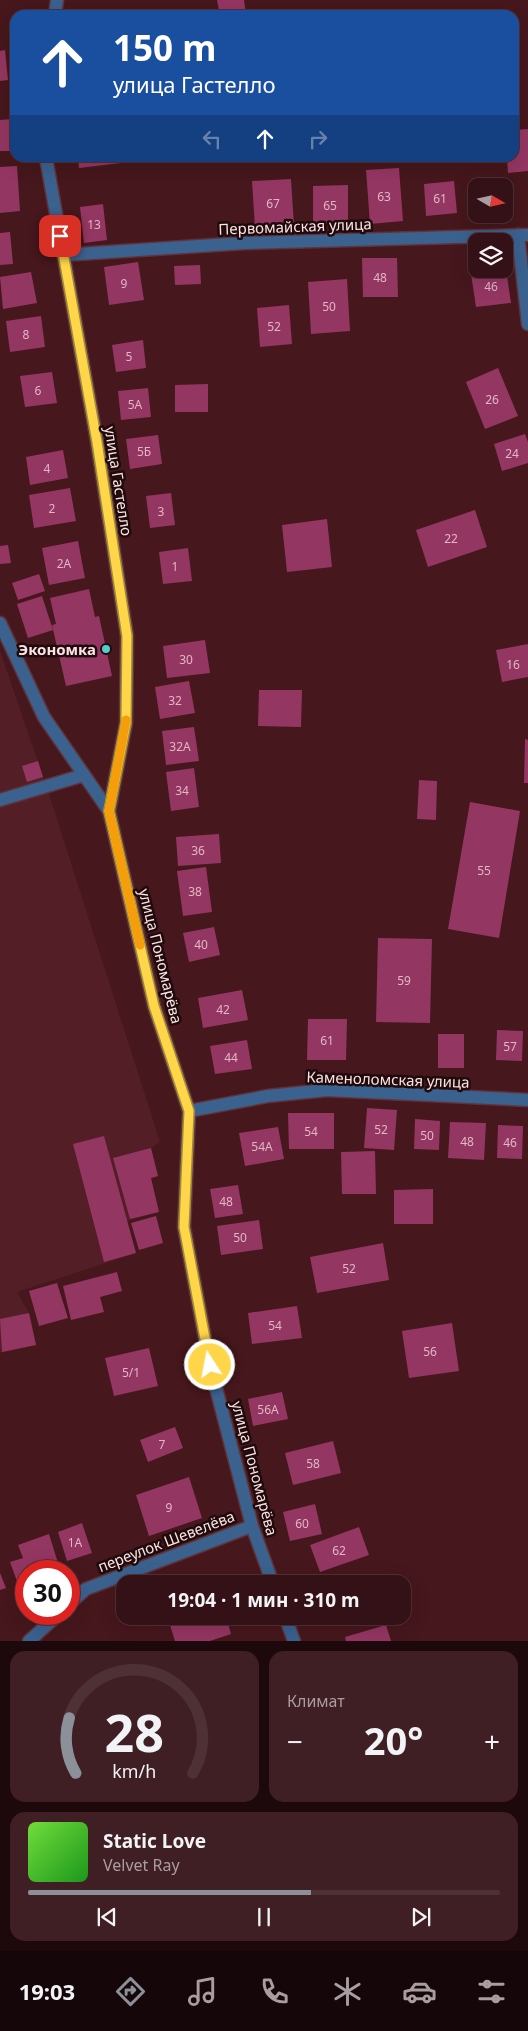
<!DOCTYPE html>
<html lang="ru">
<meta charset="utf-8">
<style>
:root{--surface:#341116;--page:#3f1f23;--text:#f1f3f6;--muted:#a99da1;--line:#4e3135;--accent:#8c9099}
body{margin:0;font-family:"Noto Sans",sans-serif;background:var(--page);color:var(--text);height:100vh;display:flex;flex-direction:column;font-size:19px;white-space:nowrap}
*{box-sizing:border-box;margin:0}
p{font-size:16px;color:var(--muted)}
.icon{flex:none;width:28px;height:28px;fill:none;stroke:currentColor;stroke-width:2;stroke-linecap:round;stroke-linejoin:round}
.map{position:relative;height:1641px;overflow:hidden}
.panel{display:flex;flex-direction:column;gap:10px;padding:10px;background:#1d090c;flex:1}
.panel>*{flex:none}
.guide{position:absolute;left:10px;top:10px;width:509px;height:152px;border-radius:15px;box-shadow:0 5px 20px #0002,0 0 0 1px var(--line);background:#1a4fa0;color:#fff;overflow:hidden}
.needle{width:32px;rotate:99deg}
.fabs{position:absolute;left:468px;top:178px;display:grid;gap:10px}
.fabs a{display:grid;place-items:center;width:45px;height:45px;border-radius:10px;background:var(--surface);box-shadow:0 5px 20px #0002,0 0 0 1px var(--line);font-size:25px}
.speed{position:absolute;left:15px;top:1560px;display:flex;gap:10px;font-size:25px;font-weight:700;text-align:center}
.speed>*{display:grid;place-content:center;width:65px;height:65px;border-radius:50%;background:var(--surface);box-shadow:0 5px 20px #0002,0 0 0 1px var(--line);line-height:1}
.speed .limit{border:8px solid #d22;background:#fff;color:#111}
.pin{position:absolute;display:grid;place-items:center;width:42px;height:42px;color:#fff;margin:-21px;border-radius:10px;box-shadow:0 2px 8px #0006}
.me{position:absolute;width:55px;margin:-28px;rotate:349deg;stroke-linejoin:round;filter:drop-shadow(0 0 4px #0008)}
.turn{display:flex;align-items:center;gap:18px;height:105px;padding:0 20px;font-size:22px}
.turn .icon{width:65px;height:65px;stroke-width:2.5}
.turn b{display:block;font-size:35px;line-height:42px}
.lanes{display:flex;align-items:center;height:48px;padding:0 20px;background:#0003;justify-content:center;gap:25px;direction:ltr}
.lanes .off{opacity:.35}
.big{font-size:38px;font-weight:700;line-height:1.1}
.panel .widget{flex:1;display:flex;flex-direction:column;justify-content:center;gap:8px;min-width:0;padding:0 18px;border-radius:15px;background:var(--page)}
.panel .dial{align-items:center;gap:0}
.dial svg{height:130px;overflow:visible;fill:none;stroke:var(--line);stroke-width:7;stroke-linecap:round;text-anchor:middle}
.dial text{fill:var(--text);stroke:none}
.song{display:flex;align-items:center;gap:15px}
.cover{width:60px;height:60px;border-radius:8px;background:linear-gradient(135deg,hsl(100 70% 55%),hsl(120 70% 35%))}
.played{height:5px;border-radius:2px;background:linear-gradient(90deg,var(--accent) 60%,var(--line) 60%)}
.keys{display:flex;justify-content:space-around;direction:ltr}
.heat{display:flex;justify-content:space-between;align-items:center;font-size:28px;direction:ltr}
.panel .tiles{flex:1;display:grid;gap:10px;grid-template-columns:1fr 1fr}
.widget:last-child{grid-column:span 2}
.trip{position:absolute;left:116px;top:1575px;width:295px;height:50px;border-radius:15px;background:var(--surface);box-shadow:0 5px 20px #0002,0 0 0 1px var(--line);font-weight:700;line-height:50px;text-align:center}
.menu{display:flex;height:80px;justify-content:space-around;align-items:center;background:#150709;color:var(--muted)}
.menu .icon{width:35px;height:35px}
.menu .selected{color:var(--accent)}
.menu b{font-size:22px;color:var(--text)}
.map>svg:first-child{display:block}
.built{fill:#541e27}
.building{fill:#943662}
.lines{fill:none;stroke-linecap:round;stroke-linejoin:round}
.minor-casing{stroke:#5f3339;stroke-width:15}
.minor{stroke:#3b618f;stroke-width:12}
.route-casing{stroke:#a68a30;stroke-width:12}
.route{stroke:#ffd54a;stroke-width:9}
.slow{stroke:#f59e0b;stroke-width:9}
.poi-dot{fill:#52cdcc;stroke:#1f0a0c;stroke-width:2}
.labels{text-anchor:middle;dominant-baseline:central;stroke-width:5;stroke-linejoin:round;paint-order:stroke}
.number-label{font-size:12px;fill:#e2b7c3}
.street-label{font-size:15px;fill:#fce2e3;stroke:#1f0a0c}
.poi-label{font-size:15px;font-weight:bold;fill:#fce2e3;stroke:#1f0a0c;text-anchor:end}
</style>
<div class="map">
<svg width="528" height="1641" viewBox="0 0 528 1641">
<rect width="100%" height="100%" fill="#46171d"/>
<path class="built" d="M0,651L49,794L160,1142L151,1148L158,1176L151,1179L159,1212L127,1221L136,1253L17,1292L29,1313L36,1345L0,1353Z"/>
<path class="building" d="M217,0H244L246,15H220Z
M5,50L8,80L0,81V51Z
M12,119L14,151H0V120Z
M528,129V171L508,173L507,158H514V130Z
M78,158H146V160L79,168Z
M17,166L20,211L0,213V167Z
M399,168L403,221L370,224L366,170Z
M505,178L507,210H504V186H476L475,190L474,180Z
M291,179L294,226L255,228L252,181Z
M454,181L457,213L426,216L424,184Z
M348,185V224H313V186Z
M103,204L107,240L84,243L80,207Z
M10,232L13,264L0,265V233Z
M362,258H397L398,297H363Z
M138,262L144,300L109,305L104,267Z
M504,263H505L511,303L476,307L470,267L504,269Z
M200,265L201,284L175,285L174,266Z
M31,272L37,303L3,309L0,277Z
M347,279L350,331L311,334L308,282Z
M289,305L292,344L260,347L257,308Z
M41,316L45,347L10,352L6,321Z
M143,340L146,368L116,372L112,345Z
M498,368L518,416L485,429L466,382Z
M52,372L57,403L25,407L20,376Z
M208,384V412H175V385Z
M148,388L151,417L121,420L118,391Z
M525,434L528,442V463L502,471L494,444Z
M158,435L162,464L130,469L126,439Z
M63,450L68,478L30,485L26,457Z
M70,488L76,521L34,528L29,495Z
M171,493L175,525L150,528L146,496Z
M475,510L487,547L428,567L416,530Z
M327,519L332,567L287,572L282,525Z
M78,541L85,578L49,585L42,548Z
M8,545L11,563L0,564V546Z
M188,548L192,581L163,584L159,552Z
M39,574L45,591L18,600L12,583Z
M89,589L95,617L99,616L112,676L66,686L52,625L56,624L50,598Z
M42,596L53,630L28,638L17,604Z
M205,640L210,673L167,678L163,646Z
M528,644V677L502,682L496,650Z
M189,681L195,713L160,719L155,687Z
M259,690H302L301,727L258,726Z
M194,727L199,761L166,765L162,731Z
M525,739L528,740V783H524Z
M38,761L43,777L27,782L22,766Z
M194,768L199,807L171,811L166,772Z
M419,780L437,781L436,820L417,819Z
M470,802L520,811L499,938L448,929Z
M219,834L221,863L178,866L176,837Z
M206,867L212,912L183,916L177,871Z
M214,927L220,955L189,962L183,933Z
M378,938L432,939L430,1023L376,1022Z
M242,990L248,1020L203,1028L198,998Z
M308,1019H347L346,1060H307Z
M497,1030L523,1031L522,1061L496,1060Z
M438,1034H464V1068H438Z
M247,1040L252,1069L215,1074L210,1046Z
M367,1108L397,1110L394,1150L364,1148Z
M288,1113H334V1149H289Z
M415,1119L440,1121L439,1150L414,1149Z
M450,1122L486,1123L484,1160L448,1158Z
M498,1125L523,1126L522,1159L497,1158Z
M278,1127L284,1159L245,1166L239,1133Z
M104,1136L136,1253L104,1262L73,1144Z
M151,1148L158,1176L151,1178L159,1212L130,1219L113,1158Z
M375,1151L376,1194H342L341,1152Z
M238,1185L243,1214L215,1218L210,1189Z
M433,1189V1224H394V1190Z
M156,1216L163,1243L139,1250L131,1223Z
M259,1220L263,1249L221,1255L217,1226Z
M383,1243L389,1280L317,1293L310,1257Z
M117,1272L122,1291L100,1297L104,1312L71,1320L63,1286Z
M57,1283L68,1318L39,1326L29,1291Z
M297,1306L302,1338L252,1344L248,1313Z
M29,1313L36,1345L2,1352L0,1319Z
M452,1323L459,1371L409,1378L402,1331Z
M149,1348L158,1386L114,1396L105,1358Z
M282,1392L288,1419L253,1426L248,1399Z
M175,1427L183,1448L148,1462L140,1440Z
M333,1441L341,1473L293,1485L285,1453Z
M189,1477L202,1518L149,1536L136,1495Z
M315,1504L322,1534L290,1541L283,1512Z
M82,1523L92,1553L67,1561L58,1532Z
M359,1527L369,1555L320,1572L310,1545Z
M49,1534L58,1563L41,1569V1571H26V1581L18,1584L10,1562L23,1558L18,1545Z
M0,1573L6,1588L0,1590Z
M353,1574L357,1584H329Z
M187,1616H226L231,1634L210,1641H175L169,1622Z
M386,1625L391,1641H346L345,1637Z"/>
<g class="lines">
<defs>
<path id="minor" d="M55,15L57,0
M46,158L97,442L127,636L126,723L109,811
M518,235L528,324
M63,255L245,243L528,235
M0,623L44,717L109,811L154,1006L189,1111L184,1227L210,1365L252,1526L273,1584
M0,800L84,775
M189,1111L268,1096L327,1090L528,1100
M69,1604L86,1589L252,1526
M285,1616L294,1641
M29,1641L59,1614"/>
</defs>
<use href="#minor" class="minor-casing"/>
<use href="#minor" class="minor"/>
</g>
<g class="lines">
<defs>
<path id="route" d="M60,236L97,442L127,636L126,723L109,811L154,1006L189,1111L184,1227L210,1365"/>
</defs>
<use href="#route" class="route-casing"/>
<use href="#route" class="route"/>
<path class="slow" d="M126,720L109,811L140,945"/>
</g>
<circle class="poi-dot" cx="106" cy="649" r="5"/>
<g class="labels">
<g class="number-label">
<text x="384" y="196">63</text>
<text x="440" y="198">61</text>
<text x="273" y="203">67</text>
<text x="330" y="205">65</text>
<text x="94" y="224">13</text>
<text x="380" y="277">48</text>
<text x="124" y="283">9</text>
<text x="491" y="286">46</text>
<text x="329" y="306">50</text>
<text x="274" y="326">52</text>
<text x="26" y="334">8</text>
<text x="129" y="356">5</text>
<text x="38" y="390">6</text>
<text x="492" y="399">26</text>
<text x="135" y="404">5А</text>
<text x="144" y="451">5Б</text>
<text x="512" y="453">24</text>
<text x="47" y="468">4</text>
<text x="52" y="508">2</text>
<text x="161" y="511">3</text>
<text x="451" y="538">22</text>
<text x="64" y="563">2А</text>
<text x="175" y="566">1</text>
<text x="186" y="659">30</text>
<text x="513" y="664">16</text>
<text x="175" y="700">32</text>
<text x="180" y="746">32А</text>
<text x="182" y="790">34</text>
<text x="198" y="850">36</text>
<text x="484" y="870">55</text>
<text x="195" y="891">38</text>
<text x="201" y="944">40</text>
<text x="404" y="980">59</text>
<text x="223" y="1009">42</text>
<text x="327" y="1040">61</text>
<text x="510" y="1046">57</text>
<text x="231" y="1057">44</text>
<text x="381" y="1129">52</text>
<text x="311" y="1131">54</text>
<text x="427" y="1135">50</text>
<text x="467" y="1141">48</text>
<text x="510" y="1142">46</text>
<text x="262" y="1146">54А</text>
<text x="226" y="1201">48</text>
<text x="240" y="1237">50</text>
<text x="349" y="1268">52</text>
<text x="275" y="1325">54</text>
<text x="430" y="1351">56</text>
<text x="131" y="1372">5/1</text>
<text x="268" y="1409">56А</text>
<text x="162" y="1444">7</text>
<text x="313" y="1463">58</text>
<text x="169" y="1507">9</text>
<text x="302" y="1523">60</text>
<text x="75" y="1542">1А</text>
<text x="339" y="1550">62</text>
</g>
<g class="street-label">
<text transform="translate(295 226) rotate(-2)">Первомайская улица</text>
<text transform="translate(119 481) rotate(81)">улица Гастелло</text>
<text transform="translate(161 956) rotate(76)">улица Пономарёва</text>
<text transform="translate(388 1079) rotate(2)">Каменоломская улица</text>
<text transform="translate(255 1468) rotate(75)">улица Пономарёва</text>
<text transform="translate(166 1541) rotate(-21)">переулок Шевелёва</text>
</g>
<g class="poi-label">
<text x="96" y="649">Экономка</text>
</g>
</g>
</svg>
<div class="fabs">
<a><svg class="needle" viewBox="-14 -14 28 28"><path d="M0-13l5 13h-10z" fill="#e53935"/><path d="M0 13l5-13h-10z" fill="#a99da1"/></svg></a>
<a><svg class="icon" aria-label="layers" viewBox="0 0 24 24"><path d="M12 4l9 5-9 5-9-5zM3 14l9 5 9-5"/></svg></a>
</div>
<div class="speed"><div class="limit">30</div></div>
<div class="pin" style="left:60px;top:236px;background:#d93025"><svg class="icon" aria-label="arrive" viewBox="0 0 24 24"><path d="M6 21V4h12l-3 4 3 4H6"/></svg></div>
<svg class="me" style="left:210px;top:1365px" viewBox="-20 -20 40 40"><circle r="17" fill="#ffd54a" stroke="#fff" stroke-width="3"/><path d="M0-11L8 9 0 5-8 9z" fill="#fff"/></svg>
<div class="trip">19:04 · 1 мин · 310 m</div>
<div class="guide">
<div class="turn"><svg class="icon" aria-label="ahead" viewBox="0 0 24 24"><path d="M12 20V5M6 11l6-6 6 6"/></svg><div><b>150 m</b>улица Гастелло</div></div>
<div class="lanes"><svg class="icon off" aria-label="left" viewBox="0 0 24 24"><path d="M17 20v-9H6M10 6l-5 5 5 5"/></svg><svg class="icon" aria-label="ahead" viewBox="0 0 24 24"><path d="M12 20V5M6 11l6-6 6 6"/></svg><svg class="icon off" aria-label="right" viewBox="0 0 24 24"><path d="M7 20v-9h11M14 6l5 5-5 5"/></svg></div>
</div>
</div>
<section class="panel">
<div class="tiles">
<div class="widget dial"><svg viewBox="0 0 100 80">
<path d="M14 69A42 42 0 1 1 86 69"/>
<path d="M14 69A42 42 0 0 1 10 35" stroke="#8c9099"/>
<text x="50" y="56" font-size="32" font-weight="700">28</text>
<text x="50" y="72" font-size="11">km/h</text>
</svg></div>
<div class="widget"><p>Климат</p>
<div class="heat"><a>−</a><b class="big">20°</b><a>+</a></div>
</div>
<div class="widget">
<div class="song"><i class="cover"></i><div><b>Static Love</b><p>Velvet Ray</p></div></div>
<div class="played"></div>
<div class="keys"><svg class="icon" aria-label="previous" viewBox="0 0 24 24"><path d="M18 5L8 12l10 7zM5 5v14"/></svg><svg class="icon" aria-label="pause" viewBox="0 0 24 24"><path d="M8 5v14M16 5v14"/></svg><svg class="icon" aria-label="next" viewBox="0 0 24 24"><path d="M6 5l10 7-10 7zM19 5v14"/></svg></div>
</div>
</div>
</section>
<nav class="menu">
<b>19:03</b>
<svg class="icon selected" aria-label="directions" viewBox="0 0 24 24"><path d="M12 3l9 9-9 9-9-9zM9 14v-3h6M13 9l2 2-2 2"/></svg>
<svg class="icon" aria-label="music" viewBox="0 0 24 24"><path d="M9 18V5l10-2v13"/><circle cx="6" cy="18" r="3"/><circle cx="16" cy="16" r="3"/></svg>
<svg class="icon" aria-label="phone" viewBox="0 0 24 24"><path d="M5 4h4l2 5-3 2q2 4 5 5l2-3 5 2v4C11 20 4 13 5 4z"/></svg>
<svg class="icon" aria-label="climate" viewBox="0 0 24 24"><path d="M12 3v18M4 7l16 10M4 17L20 7"/></svg>
<svg class="icon" aria-label="car" viewBox="0 0 24 24"><path d="M5 17H2v-5l4-1 3-4h7l3 4 3 1v5h-3M9 17h6M6 11h13"/><circle cx="7" cy="17" r="2"/><circle cx="17" cy="17" r="2"/></svg>
<svg class="icon" aria-label="filters" viewBox="0 0 24 24"><path d="M4 7h16M4 17h16"/><circle cx="9" cy="7" r="2"/><circle cx="15" cy="17" r="2"/></svg>
</nav>
